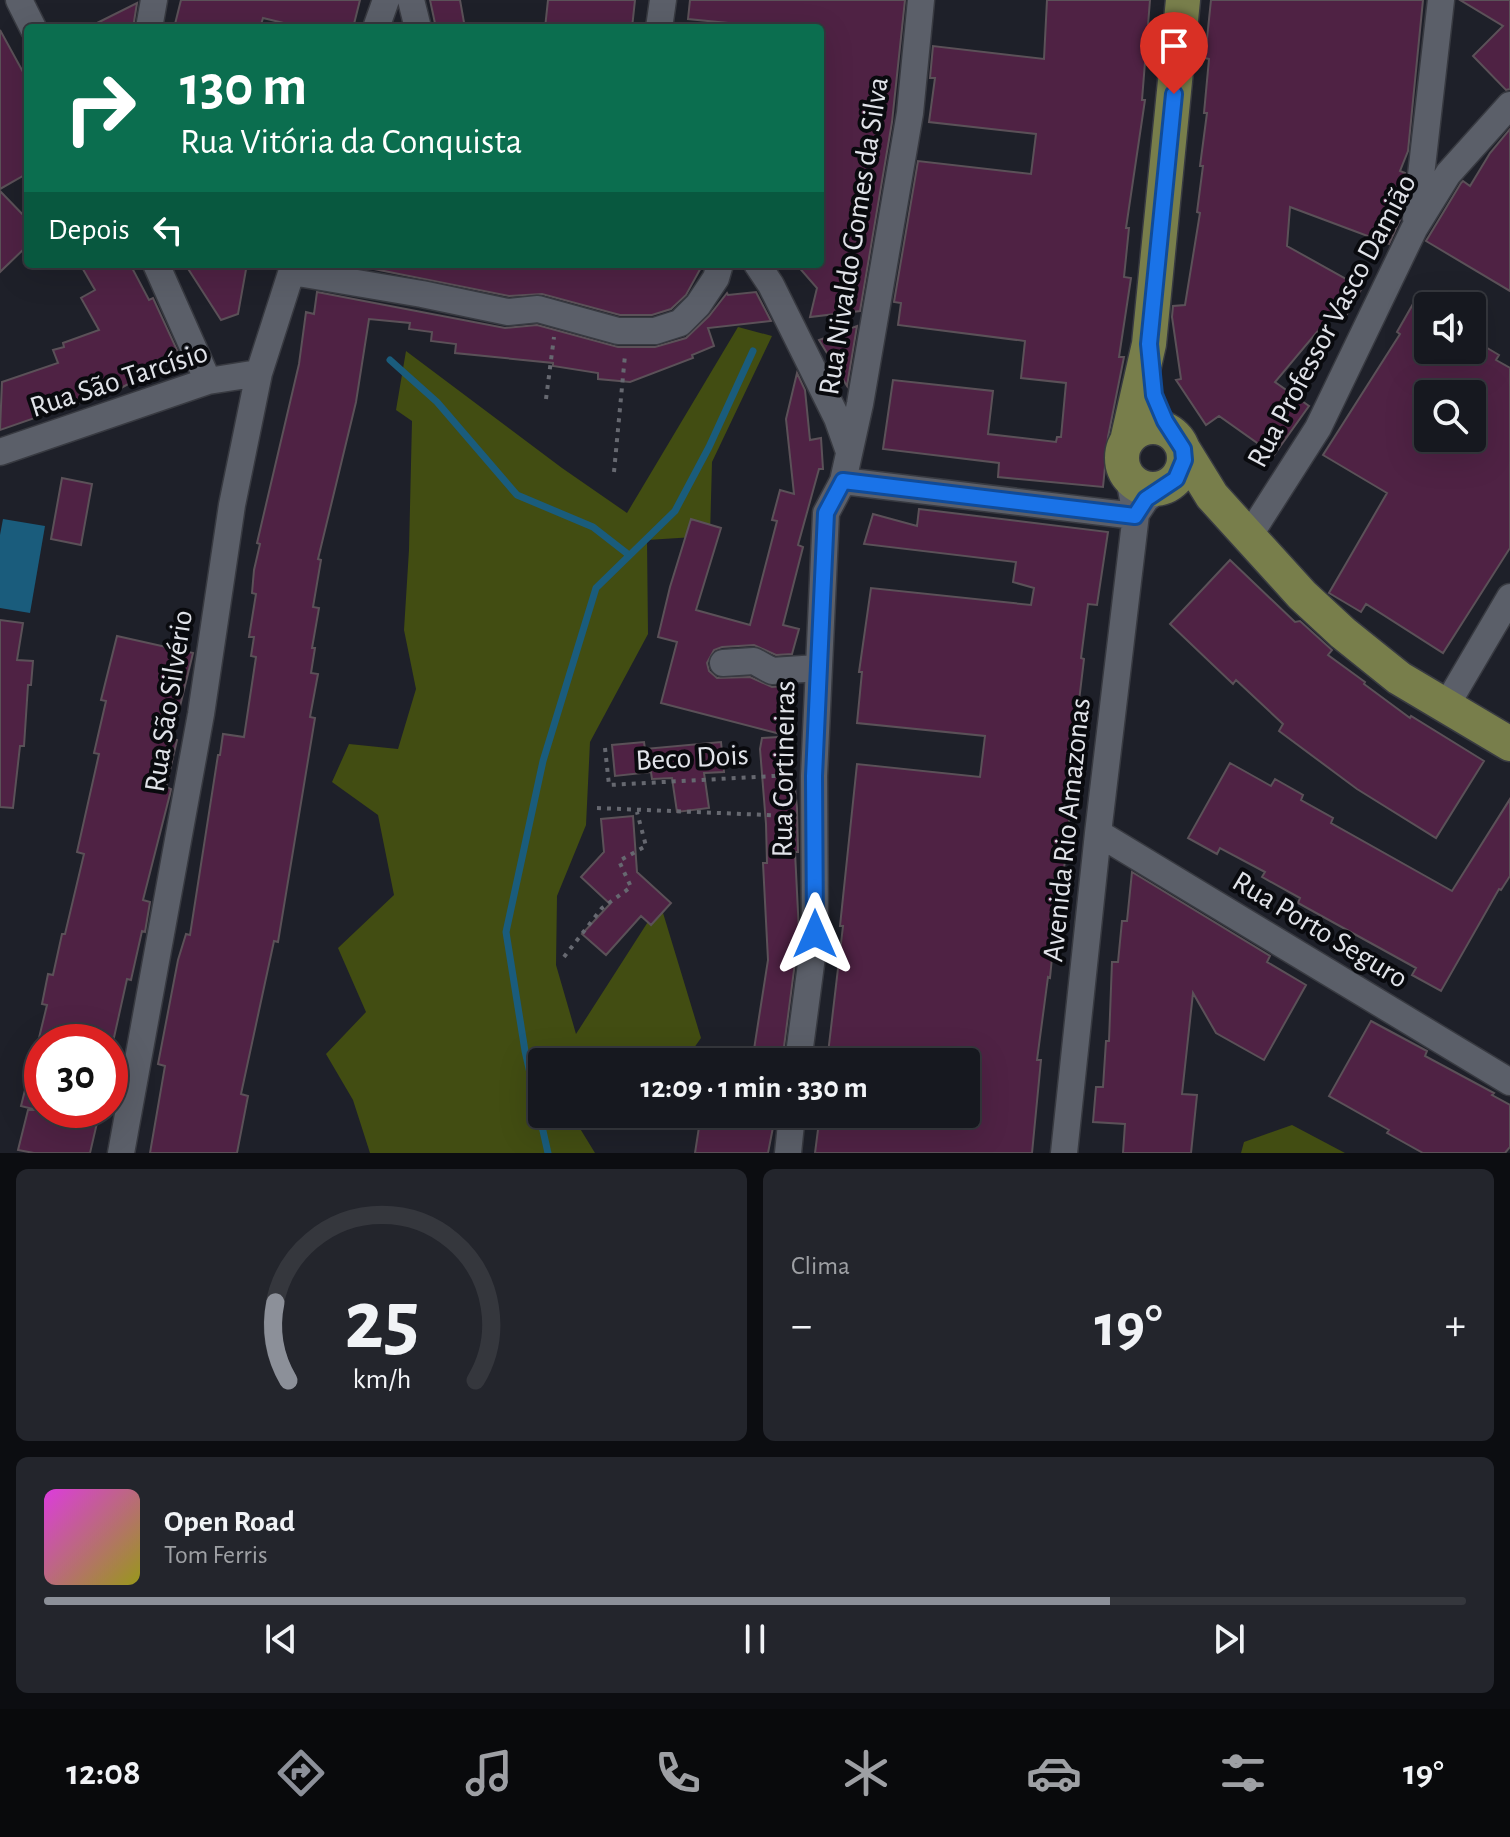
<!DOCTYPE html>
<html lang="pt">
<meta charset="utf-8">
<style>
:root{--surface:#16181f;--page:#23252c;--text:#f1f3f6;--muted:#9ea0a4;--line:#35373d;--accent:#8c9099}
body{margin:0;font-family:"Alegreya Sans",sans-serif;background:var(--page);color:var(--text);height:100vh;display:flex;flex-direction:column;font-size:30px;white-space:nowrap}
*{box-sizing:border-box;margin:0}
p{font-size:26px;color:var(--muted)}
.icon{flex:none;width:44px;height:44px;fill:none;stroke:currentColor;stroke-width:2;stroke-linecap:round;stroke-linejoin:round}
.map{position:relative;height:1153px;overflow:hidden}
.side{display:flex;flex-direction:column;gap:16px;padding:16px;background:#0c0d11;flex:1}
.side>*{flex:none}
.hud{position:absolute;left:24px;top:24px;width:800px;height:244px;border-radius:8px;box-shadow:0 8px 32px #0002,0 0 0 2px var(--line);background:#0b6e4f;color:#fff;overflow:hidden}
.controls{position:absolute;left:1414px;top:292px;display:grid;gap:16px}
.controls a{display:grid;place-items:center;width:72px;height:72px;border-radius:8px;background:var(--surface);box-shadow:0 8px 32px #0002,0 0 0 2px var(--line);font-size:40px}
.speed{position:absolute;left:24px;top:1024px;display:flex;gap:16px;font-size:40px;font-weight:700;text-align:center}
.speed>*{display:grid;place-content:center;width:104px;height:104px;border-radius:50%;background:var(--surface);box-shadow:0 8px 32px #0002,0 0 0 2px var(--line);line-height:1}
.speed .limit{border:12px solid #d22;background:#fff;color:#111}
.pin{position:absolute;display:grid;place-items:center;width:68px;height:68px;color:#fff;margin:-82px -34px;border-radius:50% 50% 50% 0;rotate:-45deg;box-shadow:0 0 8px #0007}
.pin .icon{rotate:45deg}
.me{position:absolute;width:88px;margin:-44px;rotate:0deg;stroke-linejoin:round;filter:drop-shadow(0 0 6px #0008)}
.turn{display:flex;align-items:center;gap:28px;height:168px;padding:0 24px;font-size:36px}
.turn .icon{width:104px;height:104px;stroke-width:2.5}
.turn b{display:block;font-size:56px;line-height:68px}
.then{display:flex;align-items:center;height:76px;padding:0 24px;background:#0003;gap:16px;font-size:30px}
.big{font-size:60px;font-weight:600;line-height:1.1}
.side .card{flex:1;display:flex;flex-direction:column;justify-content:center;gap:12px;min-width:0;padding:0 28px;border-radius:12px;background:var(--page)}
.side .dial{align-items:center;gap:0}
.dial svg{height:208px;overflow:visible;fill:none;stroke:var(--line);stroke-width:7;stroke-linecap:round;text-anchor:middle}
.dial text{fill:var(--text);stroke:none}
.song{display:flex;align-items:center;gap:24px}
.cover{width:96px;height:96px;border-radius:12px;background:linear-gradient(135deg,hsl(300 70% 55%),hsl(60 70% 35%))}
.played{height:8px;border-radius:4px;background:linear-gradient(90deg,var(--accent) 75%,var(--line) 75%)}
.keys{display:flex;justify-content:space-around;direction:ltr}
.heat{display:flex;justify-content:space-between;align-items:center;font-size:44px;direction:ltr}
.side .tiles{flex:1;display:grid;gap:16px;grid-template-columns:1fr 1fr}
.card:last-child{grid-column:span 2}
.trip{position:absolute;left:528px;top:1048px;width:452px;height:80px;border-radius:8px;background:var(--surface);box-shadow:0 8px 32px #0002,0 0 0 2px var(--line);font-weight:600;line-height:80px;text-align:center}
.dock{display:flex;height:128px;justify-content:space-around;align-items:center;background:#090a0c;color:var(--muted)}
.dock .icon{width:56px;height:56px}
.dock .active{color:var(--accent)}
.dock b{font-size:36px;color:var(--text)}
.map>svg:first-child{display:block}
.forest{fill:#424d12}
.water{fill:#1a5c7c}
.lines{fill:none;stroke-linecap:round;stroke-linejoin:round}
.stream{stroke:#1a5c7c;stroke-width:7}
.building{fill:#4f2244;stroke:#5b5158;stroke-width:2;fill-rule:evenodd}
.minor-casing{stroke:#383a41;stroke-width:29}
.major-casing{stroke:#383a41;stroke-width:37}
.path{stroke:#666870;stroke-width:4;stroke-dasharray:4 6;stroke-linecap:butt}
.minor{stroke:#5b5f69;stroke-width:26}
.major{stroke:#787e4b;stroke-width:34}
.route-casing{stroke:#114b97;stroke-width:20}
.route{stroke:#1a73e8;stroke-width:14}
.labels{text-anchor:middle;dominant-baseline:central;stroke-width:8;stroke-linejoin:round;paint-order:stroke}
.street-label{font-size:30px;fill:#e1e3e9;stroke:#090a0e}
</style>
<div class="map">
<svg width="1510" height="1153" viewBox="0 0 1510 1153">
<rect width="100%" height="100%" fill="#1e2029"/>
<path class="forest" d="M738,327L772,336L712,462L710,536L647,540L648,634L590,742L586,825L557,896L556,965L576,1034L660,903L701,1038L684,1062H542V1114H636L576,1122L595,1153H370L353,1100L326,1054L366,1012L338,948L394,895L378,815L332,782L349,744L398,749L416,689L404,630L409,550L412,421L396,410L406,351L562,468L627,513Z
M1292,1125L1345,1153H1241L1244,1142Z"/>
<path class="water" d="M3,519L45,526L30,613L0,608V535Z"/>
<g class="lines">
<path class="stream" d="M390,360L437,402L517,495L593,527L629,555
M548,1153L525,1051L506,932L543,761L596,588L675,511L709,447L753,351"/>
</g>
<path class="building" d="M181,0H360L353,28H304L263,18L260,28H174Z
M430,0H460L465,28H436Z
M548,0H635L632,28H545Z
M690,0H905L892,122L860,311L810,317L817,288L796,264H820V28H780L688,19Z
M1047,0H1150L1142,100H1145L1126,228H1129L1124,277L1131,278L1119,357H1124L1108,437L1103,487L998,477L999,463L883,449L893,380L993,391L988,434L1056,442L1057,437H1061L1066,383L1021,378L1025,341L898,325L901,303L894,302L918,161L1031,174L1036,134L929,122L935,78H930L933,46L1044,59Z
M1211,0H1423L1408,151L1400,171L1405,173V178L1393,210L1401,213L1400,220L1389,244L1290,207L1287,246L1362,288L1347,314L1337,308L1275,382L1309,406L1274,455L1219,416L1206,425L1176,380L1181,379L1172,317L1173,306L1185,305L1200,213L1197,212L1203,166H1200L1207,113H1204L1209,59L1205,58Z
M1460,0H1510V89L1506,90L1473,56L1503,26Z
M137,3L133,28H87Z
M0,30L28,81V173L0,189Z
M1510,129V291L1426,241L1461,183L1463,181L1470,186L1490,153Z
M0,191L28,220V245L0,272Z
M80,264H130L149,300L153,298L177,350L155,362L158,368L121,388L0,430L2,382L58,363L53,350L64,347L63,343L99,330L81,298L95,290Z
M185,264H247L238,314L221,320Z
M349,264H449V267L484,268L485,264H703L686,295L671,309L652,315H620L542,294L509,296Z
M317,292L505,328L537,325L618,347H655L686,338L709,316L727,293L728,295L756,292L771,321L708,328L714,346L692,355L693,358L630,382L598,379V373L553,366V363L455,353L456,344L431,341L432,332L409,329L410,323L369,319L356,402L318,559L321,560L313,607L319,608L312,648H315L311,673L318,674L310,717L315,718L278,942L274,941L241,1094L248,1096L237,1153H150L165,1066L158,1064L178,960L186,934L190,935L218,755H220L223,734L244,737L256,657L251,656L254,637H249L256,594L252,593L254,570L260,544L257,543L299,364L306,312L314,314Z
M1413,304L1428,313V350H1472V339L1499,355L1496,360L1510,368V548L1443,653L1366,604L1361,612L1329,593L1387,493L1323,455L1400,334L1397,332ZM1428,394H1472V438H1428Z
M857,326L847,386L819,340Z
M797,373L805,390L810,440L821,438L823,469H819L798,545L803,547L783,625L799,629L792,654L776,655L754,645L722,647L714,650L707,663L709,671L717,678L750,677L772,687L797,685L788,736L661,703L677,642L658,637L670,587L691,519L721,528L696,610L750,625L777,521L772,520L780,490L794,494L786,419Z
M62,478L92,484L81,545L51,539Z
M919,509L1108,532L1097,605L1088,604L1081,658L1084,659L1079,701L1082,702L1078,734H1072L1066,785H1073L1060,906H1057L1050,978L1048,977L1037,1060H1041L1032,1153H815L820,1114H966V1062H827L843,926H840L857,764L980,777L985,736L857,723L862,672H859L871,588L1031,605L1034,588L1013,582L1016,562L864,544L873,514L917,526Z
M1230,560L1295,622L1300,621L1332,650L1328,655L1365,682L1364,684L1410,718L1411,716L1484,761L1436,838L1357,789L1279,731L1283,724L1236,680L1233,684L1170,624Z
M0,620L23,623L17,660L33,661L31,685H28L24,746H20L13,808L0,807Z
M117,636L193,653L172,739L177,740L166,787L171,789L170,794L143,900L150,902L145,932L142,931L131,980L127,979L113,1042H38L47,1005L42,1004L48,974L53,975L62,934H65L84,854L77,852L99,754L94,753L106,701L101,700Z
M795,736L788,778H794L797,808L798,852H795L799,932L782,1062H752L768,960L763,863H767L766,824L760,749L762,738Z
M644,742L645,749L721,742L724,772L704,773L709,808L677,812L672,778L652,779L651,772L615,776L612,745Z
M1230,763L1271,786L1275,779L1303,795L1301,800L1333,818L1331,823L1452,891L1510,799V876L1501,890L1499,889L1441,991L1412,975L1416,968L1298,903L1300,898L1262,877L1265,872L1220,848L1217,854L1188,838Z
M633,816L637,872L671,903L651,925L641,916L606,955L582,934L610,904L581,877L604,852L601,819Z
M1132,872L1270,956L1267,962L1306,985L1264,1060L1216,1033L1193,993L1182,1094L1197,1095L1191,1153H1123L1125,1124L1093,1122L1096,1087H1103L1106,1041H1109L1112,962H1118L1122,921H1127Z
M1371,1021L1427,1051L1425,1056L1494,1093L1492,1095L1510,1105V1147L1505,1153H1423L1387,1133L1389,1130L1329,1096Z
M26,1086L42,1090V1110H100L90,1153H34L18,1150L28,1110H37L21,1106Z
M701,1114H760L775,1117L768,1153H695Z"/>
<g class="lines">
<defs>
<path id="minor" d="M19,0L33,28
M411,0L418,28
M149,28L154,0
M376,28L386,0
M659,28L663,0
M1416,219L1441,0
M156,264L208,381
M757,264L771,285L837,418L848,449
M292,272L422,294L508,312L538,309L618,331H655L680,323L698,305L716,278L720,264
M0,452L208,381L259,373
M843,481L1135,516
M1136,514L1146,499L1161,488
M1249,536L1318,428L1414,229L1448,174L1510,105
M723,663L754,661L772,671L818,668
M1446,706L1510,597
M1098,833L1510,1082
M798,1062L815,934L814,776L826,513L843,481L860,404L910,113L921,0
M121,1153L201,714L232,505L259,373L294,264
M788,1153L792,1114
M1064,1153L1098,833L1136,514L1129,479"/>
<path id="major" d="M1122 458a31 31 0 1 1 62 0a31 31 0 1 1-62 0Z
M1127,441L1149,344L1183,0
M1183,449L1212,496L1302,595L1343,633L1399,678L1510,744"/>
</defs>
<use href="#minor" class="minor-casing"/>
<use href="#major" class="major-casing"/>
<path class="path" d="M546,399L554,337
M614,472L625,355
M605,748L609,785L792,775
M597,808L792,816
M564,957L602,908L631,887L619,861L646,846L637,812"/>
<use href="#minor" class="minor"/>
<use href="#major" class="major"/>
</g>
<g class="lines">
<defs>
<path id="route" d="M815,934L814,776L826,513L843,481L1135,516L1146,499L1176,479L1184,460L1183,449L1165,421L1154,395L1149,344L1174,94"/>
</defs>
<use href="#route" class="route-casing"/>
<use href="#route" class="route"/>
</g>
<g class="labels">
<g class="street-label">
<text transform="translate(854 236) rotate(-81)">Rua Nivaldo Gomes da Silva</text>
<text transform="translate(1332 321) rotate(-62)">Rua Professor Vasco Damião</text>
<text transform="translate(119 380) rotate(-18)">Rua São Tarcísio</text>
<text transform="translate(169 701) rotate(-81)">Rua São Silvério</text>
<text transform="translate(692 758) rotate(-3)">Beco Dois</text>
<text transform="translate(784 769) rotate(-89)">Rua Cortineiras</text>
<text transform="translate(1067 830) rotate(-84)">Avenida Rio Amazonas</text>
<text transform="translate(1320 930) rotate(31)">Rua Porto Seguro</text>
</g>
</g>
</svg>
<div class="controls">
<a><svg class="icon" aria-label="sound" viewBox="0 0 24 24"><path d="M4 9h4l5-4v14l-5-4H4zM17 9q2 3 0 6"/></svg></a>
<a><svg class="icon" aria-label="search" viewBox="0 0 24 24"><circle cx="10" cy="10" r="6"/><path d="M15 15l6 6"/></svg></a>
</div>
<div class="speed"><div class="limit">30</div></div>
<div class="pin" style="left:1174px;top:94px;background:#d93025"><svg class="icon" aria-label="arrive" viewBox="0 0 24 24"><path d="M6 21V4h12l-3 4 3 4H6"/></svg></div>
<svg class="me" style="left:815px;top:934px" viewBox="-20 -20 40 40"><path d="M0-17L14 15 0 8-14 15z" fill="#1a73e8" stroke="#fff" stroke-width="4"/></svg>
<div class="trip">12:09 · 1 min · 330 m</div>
<div class="hud">
<div class="turn"><svg class="icon" aria-label="right" viewBox="0 0 24 24"><path d="M7 20v-9h11M14 6l5 5-5 5"/></svg><div><b>130 m</b>Rua Vitória da Conquista</div></div>
<div class="then">Depois<svg class="icon" aria-label="left" viewBox="0 0 24 24"><path d="M17 20v-9H6M10 6l-5 5 5 5"/></svg></div>
</div>
</div>
<section class="side">
<div class="tiles">
<div class="card dial"><svg viewBox="0 0 100 80">
<path d="M14 69A42 42 0 1 1 86 69"/>
<path d="M14 69A42 42 0 0 1 9 39" stroke="#8c9099"/>
<text x="50" y="56" font-size="32" font-weight="700">25</text>
<text x="50" y="72" font-size="11">km/h</text>
</svg></div>
<div class="card"><p>Clima</p>
<div class="heat"><a>−</a><b class="big">19°</b><a>+</a></div>
</div>
<div class="card">
<div class="song"><i class="cover"></i><div><b>Open Road</b><p>Tom Ferris</p></div></div>
<div class="played"></div>
<div class="keys"><svg class="icon" aria-label="previous" viewBox="0 0 24 24"><path d="M18 5L8 12l10 7zM5 5v14"/></svg><svg class="icon" aria-label="pause" viewBox="0 0 24 24"><path d="M8 5v14M16 5v14"/></svg><svg class="icon" aria-label="next" viewBox="0 0 24 24"><path d="M6 5l10 7-10 7zM19 5v14"/></svg></div>
</div>
</div>
</section>
<nav class="dock">
<b>12:08</b>
<svg class="icon active" aria-label="directions" viewBox="0 0 24 24"><path d="M12 3l9 9-9 9-9-9zM9 14v-3h6M13 9l2 2-2 2"/></svg>
<svg class="icon" aria-label="music" viewBox="0 0 24 24"><path d="M9 18V5l10-2v13"/><circle cx="6" cy="18" r="3"/><circle cx="16" cy="16" r="3"/></svg>
<svg class="icon" aria-label="phone" viewBox="0 0 24 24"><path d="M5 4h4l2 5-3 2q2 4 5 5l2-3 5 2v4C11 20 4 13 5 4z"/></svg>
<svg class="icon" aria-label="climate" viewBox="0 0 24 24"><path d="M12 3v18M4 7l16 10M4 17L20 7"/></svg>
<svg class="icon" aria-label="car" viewBox="0 0 24 24"><path d="M5 17H2v-5l4-1 3-4h7l3 4 3 1v5h-3M9 17h6M6 11h13"/><circle cx="7" cy="17" r="2"/><circle cx="17" cy="17" r="2"/></svg>
<svg class="icon" aria-label="filters" viewBox="0 0 24 24"><path d="M4 7h16M4 17h16"/><circle cx="9" cy="7" r="2"/><circle cx="15" cy="17" r="2"/></svg>
<b>19°</b>
</nav>
